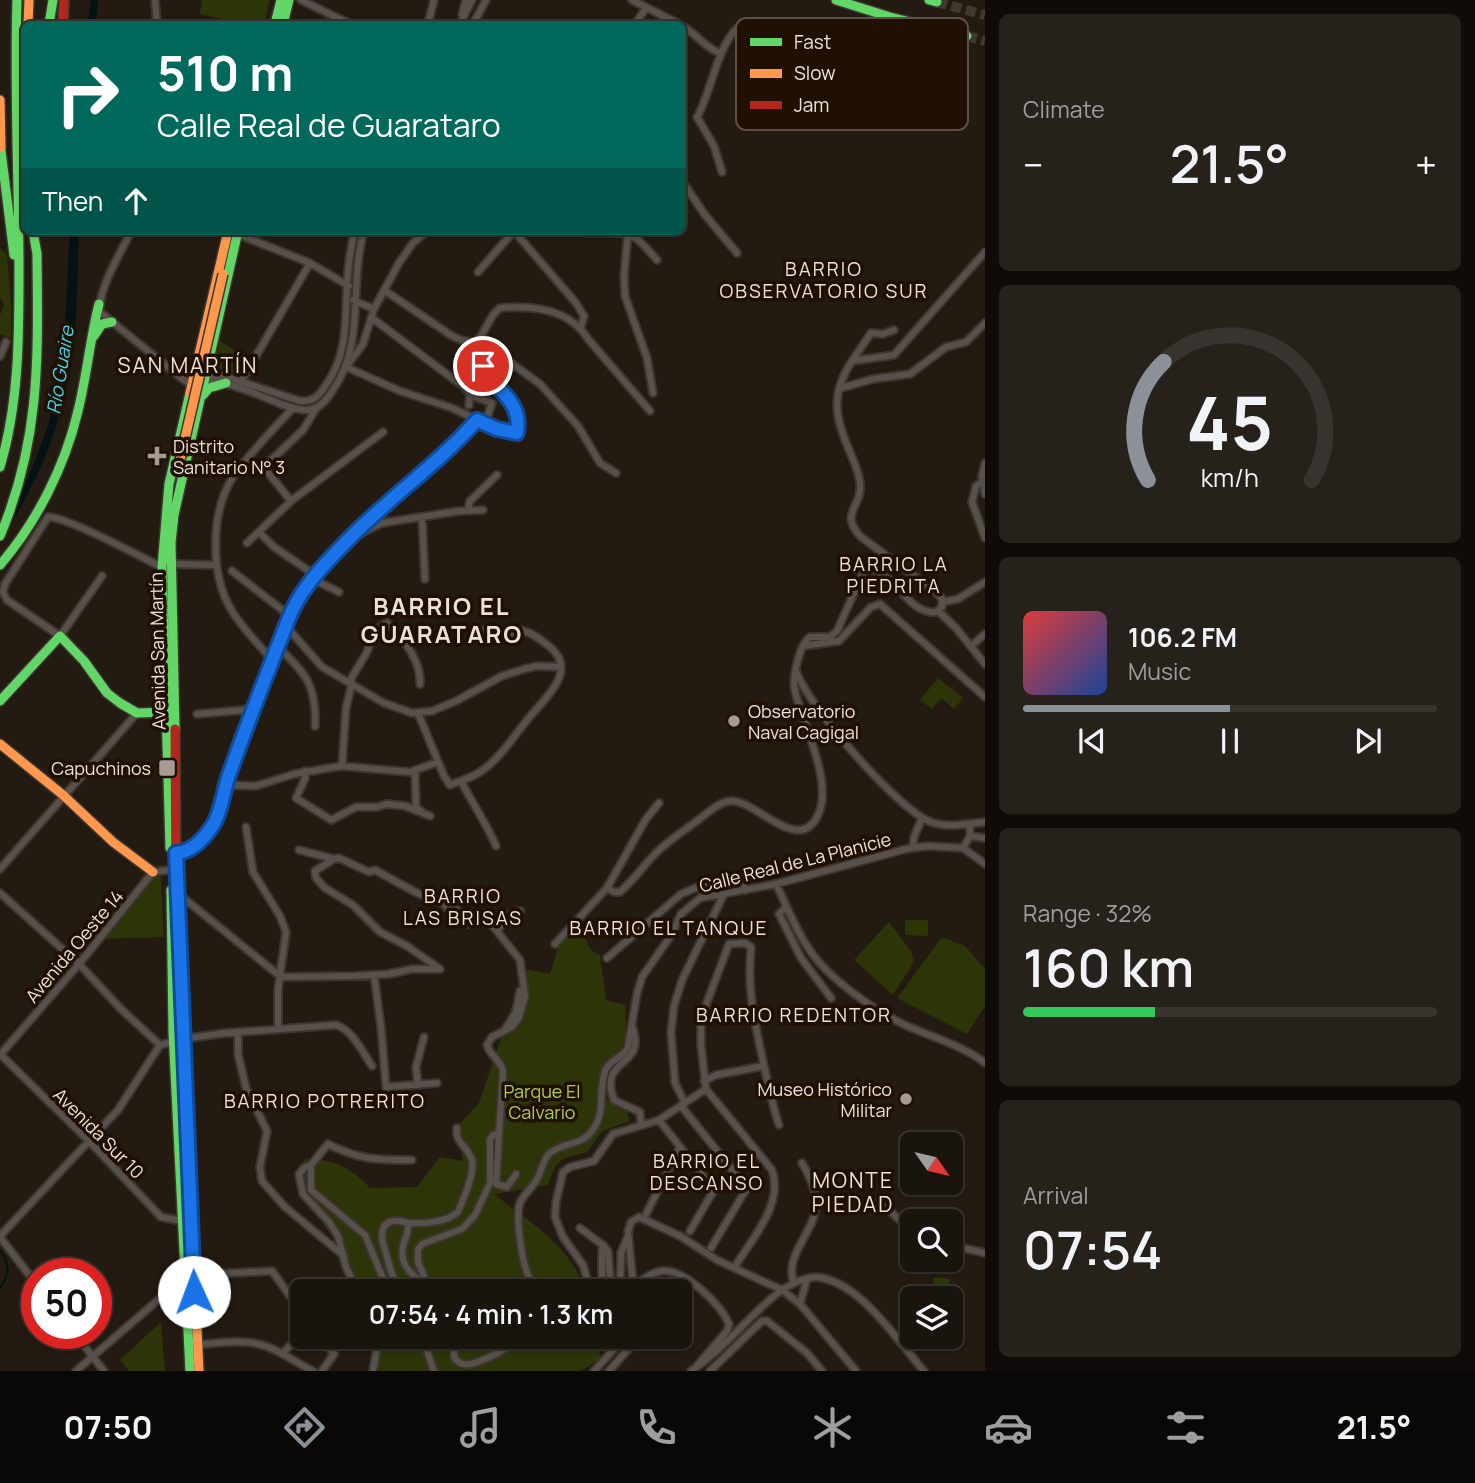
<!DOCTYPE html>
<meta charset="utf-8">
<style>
:root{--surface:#1a140e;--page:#27211c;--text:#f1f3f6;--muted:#9f9e9e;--line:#38332e;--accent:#8c9099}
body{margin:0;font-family:Manrope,sans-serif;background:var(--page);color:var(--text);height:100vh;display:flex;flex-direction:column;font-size:26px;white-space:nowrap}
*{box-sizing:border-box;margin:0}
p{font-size:23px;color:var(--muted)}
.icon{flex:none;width:38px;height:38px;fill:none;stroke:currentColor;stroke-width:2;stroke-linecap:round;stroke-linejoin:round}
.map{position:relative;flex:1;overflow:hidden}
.details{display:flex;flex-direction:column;gap:14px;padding:14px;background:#0e0b08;width:490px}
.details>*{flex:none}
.hud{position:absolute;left:21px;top:21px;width:665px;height:214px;border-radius:10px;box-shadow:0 2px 5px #0004,0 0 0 2px var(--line);background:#00695c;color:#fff;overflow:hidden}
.needle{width:46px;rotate:124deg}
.tools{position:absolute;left:900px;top:1132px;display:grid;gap:14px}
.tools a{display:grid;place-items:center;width:63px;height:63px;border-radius:10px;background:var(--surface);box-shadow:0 2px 5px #0004,0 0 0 2px var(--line);font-size:35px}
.speed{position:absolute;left:21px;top:1258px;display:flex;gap:14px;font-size:35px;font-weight:700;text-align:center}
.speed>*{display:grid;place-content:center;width:91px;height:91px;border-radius:50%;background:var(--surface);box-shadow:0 2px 5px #0004,0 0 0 2px var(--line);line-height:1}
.speed .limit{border:10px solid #d22;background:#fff;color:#111}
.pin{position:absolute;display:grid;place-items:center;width:60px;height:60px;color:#fff;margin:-30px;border:4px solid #fff;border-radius:50%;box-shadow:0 2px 7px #0007}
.me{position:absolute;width:77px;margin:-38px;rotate:358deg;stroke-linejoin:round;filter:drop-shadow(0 0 5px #0008)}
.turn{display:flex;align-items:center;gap:24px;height:147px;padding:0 21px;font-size:32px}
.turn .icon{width:91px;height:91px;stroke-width:2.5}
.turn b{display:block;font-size:49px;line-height:60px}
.then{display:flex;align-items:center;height:66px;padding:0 21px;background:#0003;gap:14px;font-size:26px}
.big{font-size:52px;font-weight:600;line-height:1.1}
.details .tile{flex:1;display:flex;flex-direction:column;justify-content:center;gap:10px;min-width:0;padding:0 24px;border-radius:10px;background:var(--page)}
.details .dial{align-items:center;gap:0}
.dial svg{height:182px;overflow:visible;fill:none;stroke:var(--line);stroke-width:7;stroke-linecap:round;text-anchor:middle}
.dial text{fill:var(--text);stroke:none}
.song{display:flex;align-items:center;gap:21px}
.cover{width:84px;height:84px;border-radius:10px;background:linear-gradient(135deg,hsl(0 70% 55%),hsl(220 70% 35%))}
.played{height:7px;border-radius:4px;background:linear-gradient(90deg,var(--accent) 50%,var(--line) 50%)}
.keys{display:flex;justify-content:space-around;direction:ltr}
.heat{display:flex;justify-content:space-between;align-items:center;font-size:38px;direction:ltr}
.charge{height:10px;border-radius:5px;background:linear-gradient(90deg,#34c759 32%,var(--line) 0)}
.trip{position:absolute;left:290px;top:1279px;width:402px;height:70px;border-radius:10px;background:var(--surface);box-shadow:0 2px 5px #0004,0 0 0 2px var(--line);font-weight:600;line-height:70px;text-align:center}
.dock{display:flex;height:112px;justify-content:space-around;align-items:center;background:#0a0806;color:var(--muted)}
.dock .icon{width:49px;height:49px}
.dock .on{color:var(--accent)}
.dock b{font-size:32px;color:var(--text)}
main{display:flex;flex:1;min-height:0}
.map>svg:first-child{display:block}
.green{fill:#2c3408}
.water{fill:#051214}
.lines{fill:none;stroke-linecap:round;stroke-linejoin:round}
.stream{stroke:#051214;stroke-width:2}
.highway-tunnel{stroke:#413830;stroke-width:10;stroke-dasharray:10 5;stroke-linecap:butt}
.street-casing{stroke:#3d3630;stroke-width:10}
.fast-casing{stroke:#3d3630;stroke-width:12}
.slow-casing{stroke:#3d3630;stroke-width:12}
.jam-casing{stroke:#3d3630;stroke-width:12}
.street{stroke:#58504a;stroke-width:6}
.fast{stroke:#63d668;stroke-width:9}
.slow{stroke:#ff974d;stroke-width:9}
.jam{stroke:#b3261e;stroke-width:9}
.slow-bridge-casing{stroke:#3d3630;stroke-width:12;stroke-linecap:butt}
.slow-bridge{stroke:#ff974d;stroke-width:9}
.route-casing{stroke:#114b97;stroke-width:18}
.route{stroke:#1a73e8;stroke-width:12}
.poi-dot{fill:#a69b92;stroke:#201003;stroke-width:2.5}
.labels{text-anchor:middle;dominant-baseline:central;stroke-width:7;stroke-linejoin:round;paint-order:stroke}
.poi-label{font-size:18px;fill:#ece1d7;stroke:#201003;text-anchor:start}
.street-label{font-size:18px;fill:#ece1d7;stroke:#201003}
.park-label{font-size:18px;fill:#adcd52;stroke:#201003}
.neighbourhood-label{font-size:19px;letter-spacing:2px;fill:#ece1d7;stroke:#201003}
.water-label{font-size:19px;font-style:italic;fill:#41d5e7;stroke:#201003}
.quarter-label{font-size:21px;letter-spacing:2px;fill:#ece1d7;stroke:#201003}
.district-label{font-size:24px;font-weight:bold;letter-spacing:2px;fill:#ece1d7;stroke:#201003}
.key{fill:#201003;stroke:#5d4f43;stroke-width:2}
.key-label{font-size:19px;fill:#ece1d7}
</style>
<main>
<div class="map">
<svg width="985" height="1371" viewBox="0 0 985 1371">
<rect width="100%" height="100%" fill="#231a12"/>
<path class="green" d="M202,0H270L264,24H244L200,14Z
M0,248L7,255L11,304V338L0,334V315L4,305L0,297Z
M218,340L250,360L241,375L211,366Z
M938,678L963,698L954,709L941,698L932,709L920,700Z
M156,875L161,878L164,937L103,939Z
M905,920H928V936L905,935Z
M889,922L911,951L914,962L893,995L854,960Z
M580,927L591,950L600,955L606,1000L626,1005C625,1017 627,1034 623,1044C615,1066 597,1056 600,1092L610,1102L627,1110L630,1121L602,1131L587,1152C560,1160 558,1155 548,1185L494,1194C529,1222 572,1246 585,1291H362L343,1253L295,1180L297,1171L305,1159C336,1160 349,1166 370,1188L417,1187L440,1157L463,1161L457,1127L479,1103L524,969L550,974L559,943Z
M942,937L965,946L985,969V1006L967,1034L897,998Z
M934,1277L950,1279L948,1298H931Z
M161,1322L165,1371H129L120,1360Z
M380,1337H596L601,1358L581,1371H375Z"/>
<path class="water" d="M91,0H98L96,24H88Z
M70,231H79C77,281 78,331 68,380C58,434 35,486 6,532C21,490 42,451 53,407C67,350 66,289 70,231Z"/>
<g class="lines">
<path class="stream" d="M0,1250C11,1264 9,1275 0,1289"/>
<path class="highway-tunnel" d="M937,2L985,15
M967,36L985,41"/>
<defs>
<path id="street" d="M155,0L157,24
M301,0L350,24
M632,0L679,24
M462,15L466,0
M428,24L434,0
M460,24L472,0
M473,24L486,0
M635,24L646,8
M682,26C696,33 707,50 721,53
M722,172L714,146L697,117C712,94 719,27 750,22C755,21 761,22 766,23C790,25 805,34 825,47L814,63
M682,181L705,215L737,253
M131,231C121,253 98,288 100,312L180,377L187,382H195
M427,231L413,243L399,263L374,309L363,344L346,367L400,391L452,408L497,429L517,434L518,420L509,398L486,372L477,343
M514,231L576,303L584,316L581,327
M575,231C594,236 621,227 637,239C644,245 651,253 657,260
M628,231L624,277L625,296L647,358L653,393
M237,234L310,263L349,286
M478,272L514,231
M384,290L452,336L461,340L477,343
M353,300L374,309
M372,318L464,387L470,395L469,405
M478,339L540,384L578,426L600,463L616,473
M477,343L493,315L500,308C533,305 570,309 588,339L650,411
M0,356L6,342
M852,361L871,333L883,334L894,330
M205,379L224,376L300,401C313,402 319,396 326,385C348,354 345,322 347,285C348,267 350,249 355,231
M207,379C225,383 242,388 259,395C274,401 289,409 305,410C317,411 325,402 331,393C367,343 348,287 364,231
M241,382L310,263
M841,388L873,379L910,374L946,347L966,342L985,323
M470,395L492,403L485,423
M985,463L982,476L985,494
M982,482L976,486L972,502L985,538
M291,501L265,469V466L303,430L317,407
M468,510L470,501L497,475
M422,517L425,579
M259,532L274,547L315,575
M353,537L382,523L459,511L483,510
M247,543L291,501L383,432
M171,564L217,565
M232,571L290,616
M102,576L60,636L7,600L3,592L5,584L48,517C68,517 138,556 162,567
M312,579L339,592
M942,602L958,599L985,582
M938,611L956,628L985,664
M286,626L322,667L384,703L412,713L432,711L456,701L502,676L524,669L537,666L561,667
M803,646L839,641L871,607L880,604L985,697
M971,646L985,634
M279,648C306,673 317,687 315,726
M273,661C259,645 243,629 232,611C210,575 210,513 233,477C248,455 274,428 293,408
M797,673C809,707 898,810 931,822C948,828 967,824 985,822
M349,682L367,652L374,631L387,623C404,639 421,661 420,684
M418,713L444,776L450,785C460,781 471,778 480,772C500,759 513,737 528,719C544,699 579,671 550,647C541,640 533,633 521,630L510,637L484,630
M197,714L255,709
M342,766L346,708L352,683
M415,770L416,807L421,811
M305,771V779L296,798L331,820L356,807H377L387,804L405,806L430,816
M461,781C472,803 487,824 496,846
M226,785L256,786L294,774L341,766L410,772L438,762
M246,827L253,872L280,916L286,932L278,990V1028
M970,836L985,838
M913,848L914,837L922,818
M963,848L985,864
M963,848L970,836V824
M299,850L334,859L339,858L369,872L375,870L415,892L492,925L520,960L525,996L519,1018L512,1027L492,1037L487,1045C490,1056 501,1060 503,1071L496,1184L507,1187L516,1174
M176,853L186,852L194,847L207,833L217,818L229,775L290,616L308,583L380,508L455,445L477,420
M334,859L315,871L316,878L325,888L353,905L380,932L407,946L440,969
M0,869L137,713
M776,884C788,908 797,934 814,956C832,980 875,1011 903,1024C930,1037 961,1044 985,1063
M607,888L614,892H620C633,881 644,865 656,853C670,839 687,829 702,817C710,811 719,802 730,801C755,798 802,861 820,810C831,777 802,722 795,691C792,678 799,645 810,637H830L837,631L862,575L866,570C896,569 906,615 936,612L942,607V599L936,592L861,537C838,513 863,507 860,483C859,472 854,462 850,452C835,418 830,394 852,361L894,355L985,252
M176,892L281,977L353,976L389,974L412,969H440
M0,893L79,964L121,1009L160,1045
M786,907L779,914L801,958L831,998
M447,908L468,924
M498,930L507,915L520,911
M555,944L607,888L646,819L659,803
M607,958L681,894L700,886L718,888L738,881L743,884L746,890
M374,975L381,1027L386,1087L437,1083
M506,1028L516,1012L520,991
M633,1029C646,1069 598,1056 614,1100L640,1112L641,1125
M238,1032V1054L246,1088L267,1131L260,1167L262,1181L285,1207L344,1256
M160,1045L183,1039L225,1033L336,1025C352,1029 363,1053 372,1066
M0,1054L89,1141L161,1217L182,1221
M0,1055L79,964L153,872L176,869
M704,1081L716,1075L764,1066
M418,1085L416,1067L424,1037
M685,1103L675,1083L671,1032L674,1006L682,980L724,894
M681,1106L747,1188L711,1248
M659,1120L714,1190L690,1231
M311,1165V1190L365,1235L384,1281L393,1292
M876,1203L890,1211L912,1232
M646,1214L680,1147
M408,1224C409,1232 405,1238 403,1246C398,1270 419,1278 433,1292
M580,1228L604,1246
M0,1236L118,1110L160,1045
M0,1237L37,1285
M950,1245L985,1253
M734,1268C751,1240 784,1205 772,1170L706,1089L701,1045V1018L729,944L745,943L751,947C747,990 754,1019 763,1061C768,1083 772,1104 779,1125
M794,1283C783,1256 815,1232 816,1205C817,1191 809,1175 802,1163
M428,1286L418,1262V1249L422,1244L462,1229L475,1215L490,1183V1140L493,1135L498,1134
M634,1286C643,1279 656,1269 668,1271C689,1274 721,1305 729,1324L727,1331L697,1366
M358,1292L346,1267L338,1236L329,1222L303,1194L299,1174L304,1168L311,1165L328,1144C359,1160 378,1160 412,1160
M405,1292C392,1281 390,1268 386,1253C382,1242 377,1223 394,1221C400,1220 405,1223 410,1223C425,1224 447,1222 458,1212C463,1199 477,1171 471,1157C466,1146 455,1142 457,1128
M537,1292C533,1285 529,1279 527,1272C522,1260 515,1215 520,1203C523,1195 531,1189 536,1181C542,1172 542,1160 550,1153C563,1142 581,1146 592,1131C607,1112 597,1089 606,1069C611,1059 623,1058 628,1047L637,994L642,977L670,937L681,914L700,898L776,884L906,849L927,846L963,848
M591,1292L583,1265L563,1237L555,1217L556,1202L563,1172L570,1167L594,1161L613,1134L659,1120L706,1089
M602,1292V1250L604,1246L608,1251L611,1292
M620,1292L621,1253L628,1236
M634,1292L628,1232L631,1222L639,1217L680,1236L717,1260L782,1290L800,1304L856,1371
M800,1304L807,1279
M75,1334L104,1371
M320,1337L334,1354L322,1371
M429,1337L426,1348L434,1371
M454,1337V1357C456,1360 459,1363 463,1364C476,1368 513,1344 526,1337
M195,1345C219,1343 245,1338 268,1347C284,1353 298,1364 313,1371
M282,1354L303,1332
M76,1371L173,1287L193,1275L272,1271L303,1314
M373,1371L379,1337
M594,1371L625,1337
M609,1371L639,1337
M691,1371C722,1350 746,1320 774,1296C786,1286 807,1274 823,1278C863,1287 898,1341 924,1371
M710,1371L762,1321H767L807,1353L822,1371"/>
<path id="fast" d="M836,0L890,17L967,36
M929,0L937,2
M49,24L53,0
M275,24L281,0
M283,24L289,0
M0,143L14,255
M94,336L102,324L112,322
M203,395L209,388L226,383
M0,467C19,403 19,338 19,272C19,181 14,91 17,0
M0,536C41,439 38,357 37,254L33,231
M0,565C37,522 65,466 78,411C87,375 90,339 99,304
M0,701L60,636L84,661L107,693L120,703L137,713L171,712
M175,729L171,542L174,515L238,231
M170,848L162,567L169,484L190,393
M171,890L173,1032L190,1371"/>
<path id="slow" d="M28,24L29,0
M0,100L1,147
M190,393L228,231
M0,744L63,795L113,842L153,872
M186,1095L199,1371"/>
<path id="jam" d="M63,24L64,0
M175,729L176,892L186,1095"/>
</defs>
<use href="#street" class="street-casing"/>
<use href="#fast" class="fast-casing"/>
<use href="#slow" class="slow-casing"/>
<use href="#jam" class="jam-casing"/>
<use href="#street" class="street"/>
<use href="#fast" class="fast"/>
<use href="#slow" class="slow"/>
<use href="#jam" class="jam"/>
<defs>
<path id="slow-bridge" d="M177,473L223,274"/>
</defs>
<use href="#slow-bridge" class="slow-bridge-casing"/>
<use href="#slow-bridge" class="slow-bridge"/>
</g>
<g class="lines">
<defs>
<path id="route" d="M194,1292L176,853C192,852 204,839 213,825C222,811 223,791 229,775C247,723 268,672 288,620C300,589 322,567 345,543C387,499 437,465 477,420L497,429L517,433C523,400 494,390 483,366"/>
</defs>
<use href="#route" class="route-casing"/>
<use href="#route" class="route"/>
</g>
<g class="poi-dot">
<path d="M153.5 445.5h7v7h7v7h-7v7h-7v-7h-7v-7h7z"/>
<circle cx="734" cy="721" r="7"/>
<rect x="158" y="759" width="18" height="18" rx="3.5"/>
<circle cx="906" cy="1099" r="7"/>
</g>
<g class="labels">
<g class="poi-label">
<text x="173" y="446">Distrito<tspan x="173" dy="21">Sanitario N° 3</tspan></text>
<text x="748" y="711">Observatorio<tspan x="748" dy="21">Naval Cagigal</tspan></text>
<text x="151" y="768" text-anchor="end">Capuchinos</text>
<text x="892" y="1089" text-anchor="end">Museo Histórico<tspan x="892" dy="21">Militar</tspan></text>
</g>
<g class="street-label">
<text transform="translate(157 651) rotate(-91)">Avenida San Martín</text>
<text transform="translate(795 862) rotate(-14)">Calle Real de La Planicie</text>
<text transform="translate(74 946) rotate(-50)">Avenida Oeste 14</text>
<text transform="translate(99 1133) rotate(45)">Avenida Sur 10</text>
</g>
<g class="park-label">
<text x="542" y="1091">Parque El<tspan x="542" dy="21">Calvario</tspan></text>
</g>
<g class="neighbourhood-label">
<text x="824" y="269">BARRIO<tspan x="824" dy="22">OBSERVATORIO SUR</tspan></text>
<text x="894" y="564">BARRIO LA<tspan x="894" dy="22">PIEDRITA</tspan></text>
<text x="463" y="896">BARRIO<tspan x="463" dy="22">LAS BRISAS</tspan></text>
<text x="669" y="928">BARRIO EL TANQUE</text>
<text x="794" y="1015">BARRIO REDENTOR</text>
<text x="325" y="1101">BARRIO POTRERITO</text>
<text x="707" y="1161">BARRIO EL<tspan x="707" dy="22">DESCANSO</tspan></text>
</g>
<g class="water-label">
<text transform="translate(60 370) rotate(-81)">Río Guaire</text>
</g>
<g class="quarter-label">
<text x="188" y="365">SAN MARTÍN</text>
<text x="853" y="1180">MONTE<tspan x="853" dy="24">PIEDAD</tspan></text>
</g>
<g class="district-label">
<text x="442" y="605">BARRIO EL<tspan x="442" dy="28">GUARATARO</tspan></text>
</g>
</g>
<rect x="736" y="18" width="232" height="112" rx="10" class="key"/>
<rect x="750" y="38" width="32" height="8" fill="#63d668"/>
<rect x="750" y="69" width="32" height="9" fill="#ff974d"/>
<rect x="750" y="101" width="32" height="8" fill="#b3261e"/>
<g class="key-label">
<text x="794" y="49">Fast</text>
<text x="794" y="80">Slow</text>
<text x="794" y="112">Jam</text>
</g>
</svg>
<div class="tools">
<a><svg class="needle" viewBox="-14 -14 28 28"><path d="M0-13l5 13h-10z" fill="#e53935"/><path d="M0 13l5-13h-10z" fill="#9f9e9e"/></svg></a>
<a><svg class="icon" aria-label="search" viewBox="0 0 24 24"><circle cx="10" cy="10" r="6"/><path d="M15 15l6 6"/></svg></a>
<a><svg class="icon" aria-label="layers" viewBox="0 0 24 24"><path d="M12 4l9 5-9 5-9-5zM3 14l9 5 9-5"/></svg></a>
</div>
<div class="speed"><div class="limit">50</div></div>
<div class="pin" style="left:483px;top:366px;background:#d93025"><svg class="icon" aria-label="arrive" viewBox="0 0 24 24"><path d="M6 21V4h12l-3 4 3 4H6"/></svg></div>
<svg class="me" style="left:194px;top:1292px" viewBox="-20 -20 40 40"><circle r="19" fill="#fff"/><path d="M0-13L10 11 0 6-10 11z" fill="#1a73e8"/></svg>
<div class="trip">07:54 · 4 min · 1.3 km</div>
<div class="hud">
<div class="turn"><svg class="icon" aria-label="right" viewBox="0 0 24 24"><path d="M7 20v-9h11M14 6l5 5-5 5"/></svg><div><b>510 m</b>Calle Real de Guarataro</div></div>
<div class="then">Then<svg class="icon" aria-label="ahead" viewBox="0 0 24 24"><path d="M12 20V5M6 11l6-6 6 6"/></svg></div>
</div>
</div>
<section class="details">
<div class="tile"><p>Climate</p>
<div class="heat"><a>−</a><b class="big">21.5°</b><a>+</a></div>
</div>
<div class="tile dial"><svg viewBox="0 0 100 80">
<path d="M14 69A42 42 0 1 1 86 69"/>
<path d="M14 69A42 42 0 0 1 21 17" stroke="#8c9099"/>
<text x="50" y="56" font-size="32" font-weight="700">45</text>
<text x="50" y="72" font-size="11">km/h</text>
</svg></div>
<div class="tile">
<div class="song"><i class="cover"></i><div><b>106.2 FM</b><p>Music</p></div></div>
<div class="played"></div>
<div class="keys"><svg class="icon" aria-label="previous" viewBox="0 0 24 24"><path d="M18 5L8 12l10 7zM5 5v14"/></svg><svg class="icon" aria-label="pause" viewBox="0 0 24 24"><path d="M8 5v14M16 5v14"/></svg><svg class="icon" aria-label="next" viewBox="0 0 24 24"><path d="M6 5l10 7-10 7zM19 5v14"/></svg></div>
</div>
<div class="tile"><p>Range · 32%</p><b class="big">160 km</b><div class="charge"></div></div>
<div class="tile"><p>Arrival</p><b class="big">07:54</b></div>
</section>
</main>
<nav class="dock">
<b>07:50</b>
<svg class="icon on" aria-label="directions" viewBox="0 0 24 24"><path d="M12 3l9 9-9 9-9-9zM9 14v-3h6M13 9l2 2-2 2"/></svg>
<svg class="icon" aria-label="music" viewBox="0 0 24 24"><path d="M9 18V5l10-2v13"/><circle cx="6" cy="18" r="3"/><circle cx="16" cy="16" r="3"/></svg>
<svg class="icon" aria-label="phone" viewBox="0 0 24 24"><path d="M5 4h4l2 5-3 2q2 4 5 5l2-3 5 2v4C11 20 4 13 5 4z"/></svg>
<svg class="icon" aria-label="climate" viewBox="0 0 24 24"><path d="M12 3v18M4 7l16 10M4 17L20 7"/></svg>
<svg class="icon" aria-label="car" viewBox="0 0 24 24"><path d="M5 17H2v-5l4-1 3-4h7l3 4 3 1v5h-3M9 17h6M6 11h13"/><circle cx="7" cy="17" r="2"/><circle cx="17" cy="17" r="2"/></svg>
<svg class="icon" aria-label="filters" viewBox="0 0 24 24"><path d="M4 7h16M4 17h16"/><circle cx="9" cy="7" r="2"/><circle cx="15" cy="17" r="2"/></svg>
<b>21.5°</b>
</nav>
